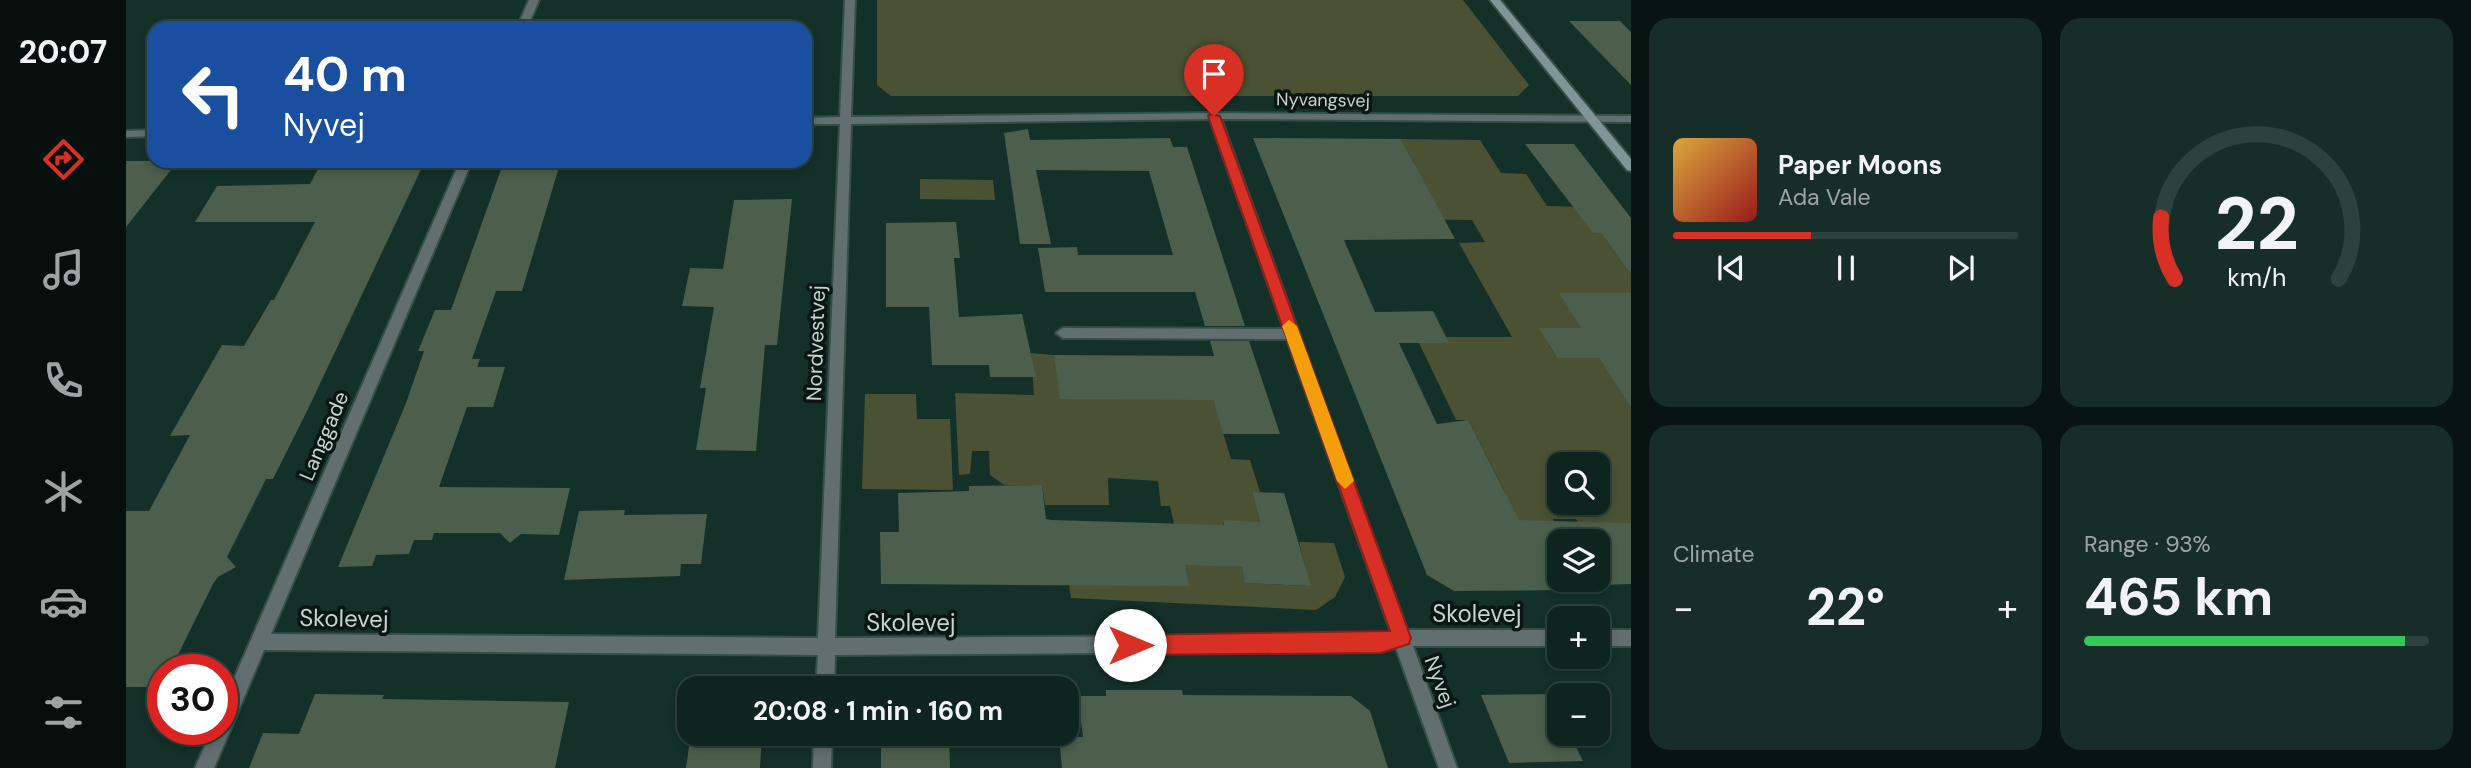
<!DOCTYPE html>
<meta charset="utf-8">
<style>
:root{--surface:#0e251f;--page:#172d28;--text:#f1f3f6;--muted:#9ba5a4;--line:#2e423d;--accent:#d93025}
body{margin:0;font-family:"DM Sans",sans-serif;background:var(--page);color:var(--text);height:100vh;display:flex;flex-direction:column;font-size:26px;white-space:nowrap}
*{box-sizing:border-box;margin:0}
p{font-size:23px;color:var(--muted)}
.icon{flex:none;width:38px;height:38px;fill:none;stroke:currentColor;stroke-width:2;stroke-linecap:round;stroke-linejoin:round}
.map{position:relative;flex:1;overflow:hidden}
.side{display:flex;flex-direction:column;gap:18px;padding:18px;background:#081411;width:840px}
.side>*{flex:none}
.top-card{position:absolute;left:21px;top:21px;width:665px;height:147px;border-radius:21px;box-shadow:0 4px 10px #0003,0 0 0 2px var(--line);background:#1a4fa0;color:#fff;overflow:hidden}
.controls{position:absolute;left:1421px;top:452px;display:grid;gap:14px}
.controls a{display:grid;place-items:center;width:63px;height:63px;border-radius:14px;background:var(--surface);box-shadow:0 4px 10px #0003,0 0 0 2px var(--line);font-size:35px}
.speed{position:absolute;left:21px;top:654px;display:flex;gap:14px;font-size:35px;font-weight:700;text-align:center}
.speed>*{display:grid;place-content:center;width:91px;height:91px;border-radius:50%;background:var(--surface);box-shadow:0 4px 10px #0003,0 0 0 2px var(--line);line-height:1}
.speed .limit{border:10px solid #d22;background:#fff;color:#111}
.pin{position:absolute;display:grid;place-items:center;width:60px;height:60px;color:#fff;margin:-72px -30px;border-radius:50% 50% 50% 0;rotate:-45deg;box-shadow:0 0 7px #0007}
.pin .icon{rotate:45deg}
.me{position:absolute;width:77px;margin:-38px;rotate:90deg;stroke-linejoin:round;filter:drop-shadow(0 0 5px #0008)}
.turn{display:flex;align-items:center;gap:24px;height:147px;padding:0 21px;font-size:32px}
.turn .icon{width:91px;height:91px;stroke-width:2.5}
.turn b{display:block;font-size:49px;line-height:60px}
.big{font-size:52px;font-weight:700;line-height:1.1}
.side .card{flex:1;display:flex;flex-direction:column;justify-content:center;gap:10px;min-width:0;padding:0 24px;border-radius:21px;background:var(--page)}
.side .dial{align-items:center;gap:0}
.dial svg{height:182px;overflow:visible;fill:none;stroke:var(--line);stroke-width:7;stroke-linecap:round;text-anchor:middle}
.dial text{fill:var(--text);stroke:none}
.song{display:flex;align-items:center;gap:21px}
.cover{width:84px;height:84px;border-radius:10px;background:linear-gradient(135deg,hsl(40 70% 55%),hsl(0 70% 35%))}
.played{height:7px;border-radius:4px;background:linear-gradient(90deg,var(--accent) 40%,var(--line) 40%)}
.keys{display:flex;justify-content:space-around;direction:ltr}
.heat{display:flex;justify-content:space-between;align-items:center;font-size:38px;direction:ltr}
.charge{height:10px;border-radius:5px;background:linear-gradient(90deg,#34c759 93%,var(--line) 0)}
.side .tiles{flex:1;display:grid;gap:18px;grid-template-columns:repeat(2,1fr)}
.trip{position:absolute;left:551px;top:676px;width:402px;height:70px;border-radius:21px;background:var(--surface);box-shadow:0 4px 10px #0003,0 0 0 2px var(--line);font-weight:700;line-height:70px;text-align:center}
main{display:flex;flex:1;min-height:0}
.menu{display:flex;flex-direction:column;width:126px;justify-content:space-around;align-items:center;background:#060f0c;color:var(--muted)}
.menu .icon{width:49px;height:49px}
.menu .on{color:var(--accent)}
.menu b{font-size:32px;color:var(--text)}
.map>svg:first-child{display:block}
.green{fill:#4a5233;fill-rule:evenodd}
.building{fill:#4b5f4c;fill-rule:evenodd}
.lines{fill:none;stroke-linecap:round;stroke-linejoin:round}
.street-casing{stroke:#334f47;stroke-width:4}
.secondary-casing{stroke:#334f47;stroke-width:4}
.street{fill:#616f70;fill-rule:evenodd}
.secondary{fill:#7e9697;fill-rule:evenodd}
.route{fill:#d93025;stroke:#8d1f18;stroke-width:2}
.slow{fill:#f59e0b}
.labels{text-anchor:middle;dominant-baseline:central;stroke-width:7;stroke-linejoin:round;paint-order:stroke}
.far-street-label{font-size:18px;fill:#c5d5d0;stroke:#0a1612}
.street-label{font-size:21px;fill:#c5d5d0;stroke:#0a1612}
.near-street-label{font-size:24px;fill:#c5d5d0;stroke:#0a1612}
</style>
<main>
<nav class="menu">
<b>20:07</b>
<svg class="icon on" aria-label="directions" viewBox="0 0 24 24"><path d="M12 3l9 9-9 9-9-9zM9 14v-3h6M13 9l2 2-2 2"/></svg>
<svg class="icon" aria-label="music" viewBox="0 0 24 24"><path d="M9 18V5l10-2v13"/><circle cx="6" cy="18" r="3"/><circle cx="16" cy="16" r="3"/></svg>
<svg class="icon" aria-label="phone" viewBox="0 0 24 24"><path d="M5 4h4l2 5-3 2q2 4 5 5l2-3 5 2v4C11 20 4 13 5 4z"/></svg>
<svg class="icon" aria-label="climate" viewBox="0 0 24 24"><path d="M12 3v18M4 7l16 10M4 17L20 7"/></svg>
<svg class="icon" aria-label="car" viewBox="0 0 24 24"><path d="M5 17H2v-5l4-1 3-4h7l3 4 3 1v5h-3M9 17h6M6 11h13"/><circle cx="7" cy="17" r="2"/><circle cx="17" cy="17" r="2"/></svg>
<svg class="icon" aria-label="filters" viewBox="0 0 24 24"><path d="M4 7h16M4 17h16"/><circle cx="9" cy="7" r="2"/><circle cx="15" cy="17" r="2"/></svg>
</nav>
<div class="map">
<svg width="1505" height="768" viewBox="0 0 1505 768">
<rect width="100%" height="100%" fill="#133129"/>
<path class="green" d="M751,0H1337L1403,85L1392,96H765L751,85Z
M1275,139L1354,140L1375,173L1400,174L1421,206L1455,207L1467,233H1475L1505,275V293H1434L1455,328L1423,345L1431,358H1473L1505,403V523L1457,530L1450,519H1427L1432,530L1390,531L1378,490L1342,420H1330L1293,343H1322L1320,337H1386L1333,243L1359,242L1346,220L1260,219L1289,165ZM1433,464H1472V502H1433Z
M794,179L867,180L869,200L794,199Z
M905,353L928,355L1087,400L1105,459L1124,460L1134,492H1126L1136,530L1097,521L1102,566L1116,567L1120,583L1184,586L1173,542L1208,543L1219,577L1209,597L1190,610L945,598L943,583L1062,586L1044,506H1035L1032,481L982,478L983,505H919L916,485H878L864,475L863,451H846L844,474L833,475L829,393L908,395Z
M739,394H790L791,419H824L827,490L736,489Z"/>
<path class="building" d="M1443,21H1494L1505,32V85Z
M902,129L904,140L1044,138L1047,147H1061L1119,326H1079L1069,292H919L912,248L951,247L952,255H1047L1023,171L910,170L925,244H894L878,133Z
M1127,138L1275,139L1329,239L1218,240L1249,312L1307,311L1323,343H1273L1311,424L1342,420L1393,520L1505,523V584L1447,586L1444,590L1328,591L1301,575ZM1433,541H1472V579H1433Z
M1399,144H1448L1505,218V275L1475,233H1467Z
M0,161H52L0,227Z
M196,161H299L183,407L147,479H140L101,557L110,567L92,577L87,584L45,669L37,670L32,687H0V511H23L64,435L44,436L96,345L118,346L145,300H148L189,222H69L91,186L184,184Z
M378,161H431L429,167H433L396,291H370L346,359H354L351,367H379L367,407H341L313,487L444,488L433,535L395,534L384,543L374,533H308L306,540H288L283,554L250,555L246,566L212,567L280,403L298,351H292L309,310H325Z
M666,199L651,345H639L630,451L570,450L580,388H574L588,307L556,306L564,268L597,269L608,200Z
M830,222L834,258H828L833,317L896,314L910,377H864L863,365H806L803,307H760V223Z
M1433,293H1505V407L1473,358H1431L1413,328H1455Z
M1084,341H1123L1154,434H1097L1087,400L934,399L928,355L1088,356Z
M916,485L920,519L925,520L1098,525L1097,520L1134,522L1126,492L1158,493L1185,586L1119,583L1116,567L1059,565L1063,586L755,584L754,532H773L772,493L843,491V486Z
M499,510L498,515L581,514L575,564H555L554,576L438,580L453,511Z
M980,690H1056L1057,695L1225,696L1244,711L1262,768H936L933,737H957L952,696H980Z
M189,694L258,695L256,699L443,702L429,768H123L137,733L173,734Z
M1424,694L1433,713V733H1443L1457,761L1383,763L1355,695Z
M565,733H636L634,768H560Z
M755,733H823L824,768H755Z"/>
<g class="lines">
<defs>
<path id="street" d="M403,0H413L401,28H391Z
M719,0H729L725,117L1088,113L1505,116V122L1095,119L1281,630H1433V646H1287L1331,768H1313L1270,648L1255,651L709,655L708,688H690L692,655L138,650L88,768H69L86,730H96V706L334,161H346L145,634L692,638L714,124H679V118L714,117ZM1084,119L1158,329L937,328L930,333L937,338L1161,339L1265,632L1255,635L709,638L725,124Z
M28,130V136L0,137V131Z
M1472,630H1505V646H1472Z
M688,733H706L705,768H687Z"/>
<path id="secondary" d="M1364,0H1374L1505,159V171L1501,170Z"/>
</defs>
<use href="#street" class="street-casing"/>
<use href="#secondary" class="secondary-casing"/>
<use href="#street" class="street"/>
<use href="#secondary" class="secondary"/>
</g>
<path class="route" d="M1084,114L1094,116L1285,638L1283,644L1255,653L1004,655L997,652L994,645L997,638L1004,635L1264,631L1082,116Z"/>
<path class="slow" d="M1163,320L1171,326L1228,481L1219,489L1211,481L1156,326Z"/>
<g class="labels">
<g class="far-street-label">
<text transform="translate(1197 100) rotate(1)">Nyvangsvej</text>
</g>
<g class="street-label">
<text transform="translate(690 343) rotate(-88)">Nordvestvej</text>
<text transform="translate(198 436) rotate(-67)">Langgade</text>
<text transform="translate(1314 682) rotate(70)">Nyvej</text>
</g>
<g class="near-street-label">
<text x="1351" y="613">Skolevej</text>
<text transform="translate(218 618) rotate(1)">Skolevej</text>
<text x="785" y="622">Skolevej</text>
</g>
</g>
</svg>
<div class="controls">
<a><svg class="icon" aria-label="search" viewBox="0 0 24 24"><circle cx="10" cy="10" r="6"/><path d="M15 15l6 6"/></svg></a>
<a><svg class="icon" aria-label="layers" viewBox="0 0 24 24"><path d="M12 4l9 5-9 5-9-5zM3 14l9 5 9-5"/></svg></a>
<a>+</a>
<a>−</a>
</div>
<div class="speed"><div class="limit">30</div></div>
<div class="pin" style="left:1088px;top:116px;background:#d93025"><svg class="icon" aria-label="arrive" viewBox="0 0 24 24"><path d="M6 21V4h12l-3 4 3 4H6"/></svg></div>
<svg class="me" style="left:1004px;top:645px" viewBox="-20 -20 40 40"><circle r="19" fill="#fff"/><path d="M0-13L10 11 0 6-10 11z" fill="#d93025"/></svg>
<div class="trip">20:08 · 1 min · 160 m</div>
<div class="top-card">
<div class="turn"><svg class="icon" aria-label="left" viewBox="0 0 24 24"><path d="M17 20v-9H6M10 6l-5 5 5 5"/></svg><div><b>40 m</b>Nyvej</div></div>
</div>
</div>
<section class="side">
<div class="tiles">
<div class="card">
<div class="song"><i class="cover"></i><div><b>Paper Moons</b><p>Ada Vale</p></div></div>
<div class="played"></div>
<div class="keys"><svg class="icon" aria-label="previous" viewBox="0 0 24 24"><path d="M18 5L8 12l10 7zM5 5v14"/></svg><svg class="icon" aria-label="pause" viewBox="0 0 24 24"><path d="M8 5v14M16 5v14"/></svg><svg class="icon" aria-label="next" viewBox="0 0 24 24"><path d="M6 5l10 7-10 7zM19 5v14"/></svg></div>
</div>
<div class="card dial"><svg viewBox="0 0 100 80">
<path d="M14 69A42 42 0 1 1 86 69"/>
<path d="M14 69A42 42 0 0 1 8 42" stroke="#d93025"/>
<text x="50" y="56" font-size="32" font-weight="700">22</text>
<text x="50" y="72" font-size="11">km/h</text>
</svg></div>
<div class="card"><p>Climate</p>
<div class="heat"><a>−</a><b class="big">22°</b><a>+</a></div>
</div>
<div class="card"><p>Range · 93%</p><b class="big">465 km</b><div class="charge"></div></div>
</div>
</section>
</main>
